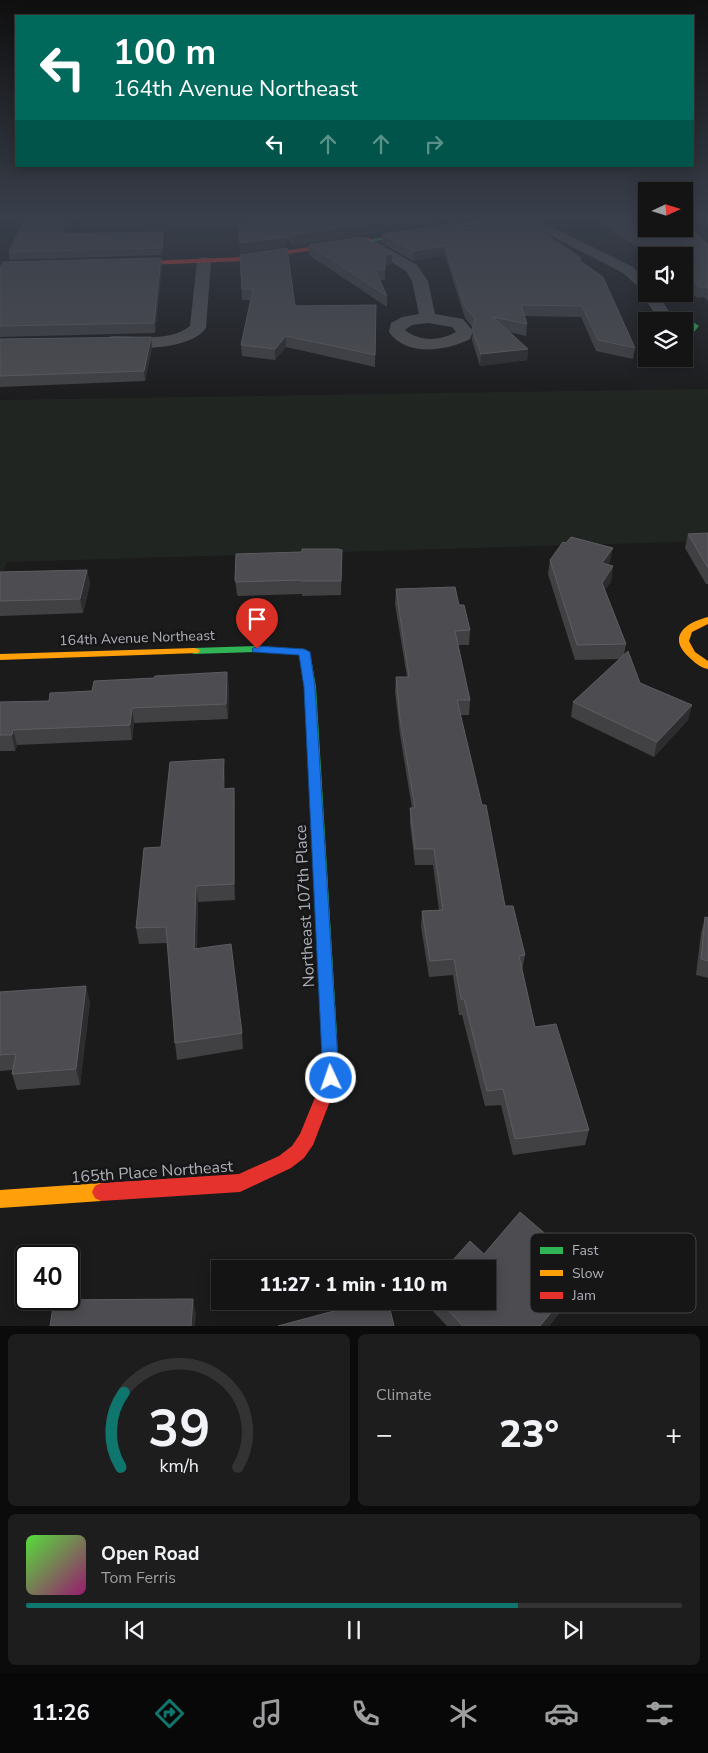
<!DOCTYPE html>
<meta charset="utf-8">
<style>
:root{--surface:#141415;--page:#1d1d1e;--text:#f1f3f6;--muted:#9d9ea0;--line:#333334;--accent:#0f766e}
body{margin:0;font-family:"Nunito Sans",sans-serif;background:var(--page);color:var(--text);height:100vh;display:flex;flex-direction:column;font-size:19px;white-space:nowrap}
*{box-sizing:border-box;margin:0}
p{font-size:16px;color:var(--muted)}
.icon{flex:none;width:28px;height:28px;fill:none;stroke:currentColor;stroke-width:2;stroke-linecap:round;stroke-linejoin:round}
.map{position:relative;height:1326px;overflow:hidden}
.details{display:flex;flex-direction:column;gap:8px;padding:8px;background:#0b0b0c;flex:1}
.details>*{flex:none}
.banner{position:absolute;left:15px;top:15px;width:679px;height:152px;border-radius:0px;box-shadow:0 2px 12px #0003,0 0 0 1px var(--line);background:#00695c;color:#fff;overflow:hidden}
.needle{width:32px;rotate:86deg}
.tools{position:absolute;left:638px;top:182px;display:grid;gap:10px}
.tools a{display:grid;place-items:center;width:55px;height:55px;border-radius:0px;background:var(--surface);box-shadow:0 2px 12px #0003,0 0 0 1px var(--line);font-size:25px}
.speed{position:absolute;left:15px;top:1245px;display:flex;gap:10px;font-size:25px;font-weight:700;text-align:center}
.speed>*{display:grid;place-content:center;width:65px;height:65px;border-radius:50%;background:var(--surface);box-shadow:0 2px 12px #0003,0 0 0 1px var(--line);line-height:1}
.speed .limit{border:2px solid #111;border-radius:8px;background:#fff;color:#111}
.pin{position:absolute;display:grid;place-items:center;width:42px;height:42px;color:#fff;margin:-51px -21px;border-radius:50% 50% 50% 0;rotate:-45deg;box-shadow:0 0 5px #0007}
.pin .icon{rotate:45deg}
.me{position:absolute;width:55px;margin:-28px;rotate:357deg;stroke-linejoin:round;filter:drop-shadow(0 0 4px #0008)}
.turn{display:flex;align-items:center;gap:18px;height:105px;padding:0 15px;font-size:22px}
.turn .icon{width:65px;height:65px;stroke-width:2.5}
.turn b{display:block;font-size:35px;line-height:42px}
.lanes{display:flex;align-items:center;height:48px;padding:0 15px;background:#0003;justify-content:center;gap:25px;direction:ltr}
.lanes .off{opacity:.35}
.big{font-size:38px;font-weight:800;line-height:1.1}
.details .tile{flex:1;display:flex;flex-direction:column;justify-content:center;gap:8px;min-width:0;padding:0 18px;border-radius:8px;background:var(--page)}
.details .dial{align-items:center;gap:0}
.dial svg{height:130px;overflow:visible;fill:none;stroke:var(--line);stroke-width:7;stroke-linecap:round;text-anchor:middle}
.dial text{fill:var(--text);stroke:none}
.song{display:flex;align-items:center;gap:15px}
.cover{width:60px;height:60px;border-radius:8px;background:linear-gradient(135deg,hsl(110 70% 55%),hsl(320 70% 35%))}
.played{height:5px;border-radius:2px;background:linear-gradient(90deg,var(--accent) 75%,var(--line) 75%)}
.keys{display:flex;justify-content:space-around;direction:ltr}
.heat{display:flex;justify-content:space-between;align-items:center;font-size:28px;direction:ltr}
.details .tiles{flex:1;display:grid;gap:8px;grid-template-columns:1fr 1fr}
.tile:last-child{grid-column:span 2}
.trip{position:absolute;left:211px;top:1260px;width:285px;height:50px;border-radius:0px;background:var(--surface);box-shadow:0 2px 12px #0003,0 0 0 1px var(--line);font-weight:800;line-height:50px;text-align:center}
.dock{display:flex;height:80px;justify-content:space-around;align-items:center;background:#080808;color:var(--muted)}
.dock .icon{width:35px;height:35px}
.dock .active{color:var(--accent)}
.dock b{font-size:22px;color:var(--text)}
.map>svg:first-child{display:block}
.green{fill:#202521}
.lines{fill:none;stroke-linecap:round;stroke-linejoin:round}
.street{fill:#515154;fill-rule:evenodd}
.fast{fill:#30b455;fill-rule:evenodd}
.slow{fill:#ff9f0a;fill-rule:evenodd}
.jam{fill:#e5322d;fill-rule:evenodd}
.wall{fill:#414144}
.shaded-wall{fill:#2d2d2f}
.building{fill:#4d4d51;stroke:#5c5d61}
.route{fill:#1a73e8;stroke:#114b97}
.labels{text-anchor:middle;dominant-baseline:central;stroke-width:5;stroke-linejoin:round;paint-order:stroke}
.street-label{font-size:14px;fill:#afb1ba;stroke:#161617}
.near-street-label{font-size:16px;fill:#afb1ba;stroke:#161617}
.key{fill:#161617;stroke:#444448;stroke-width:1}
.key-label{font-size:14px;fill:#afb1ba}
</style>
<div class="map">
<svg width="708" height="1326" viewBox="0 0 708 1326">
<rect width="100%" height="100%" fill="#1b1b1c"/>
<path class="green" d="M84,217H305L225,231L78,235Z
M708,389V541L7,562L0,580V400Z"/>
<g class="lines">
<path class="street" d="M515,217H532L633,267L646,280V294H658L672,316L670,319H658L642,294L644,292L623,273Z
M367,237L417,265L428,281L435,314L463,319L473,331L470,339C447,351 406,357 389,332L391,323L402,317L419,314L412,281L406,271L362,244L360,241L362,238ZM428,323L452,327L456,332C440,341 420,342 405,330L412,325Z
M204,257L209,258L211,261L206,328C191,350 132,351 108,345L105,341L108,337L114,336C137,336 171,342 190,326L197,261L199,258Z"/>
<path class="fast" d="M500,217H514L370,242L367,240Z
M662,313L686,317L699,326L693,333L684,336V332L689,331L692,326L681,320L670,317L646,321V329L641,324L647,318Z
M257,646L304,649L310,652L316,687L337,1035L335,1040L329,1042L323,1040L321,1035L304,687L299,655L257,652L194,654L188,651L194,648Z"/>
<path class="slow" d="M708,617V624L692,632L689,641L695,652L708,661V669C702,668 696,664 691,659C666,638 684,623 708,617Z
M194,648L198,649L200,651L198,653L0,660V654Z
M101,1183L107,1186L110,1192L107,1198L101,1201L0,1208V1190Z"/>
<path class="jam" d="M370,238L372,241L243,261L124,266L121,264L124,262L243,257Z
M329,1028L335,1030L337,1035L339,1078L313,1145L304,1158L291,1168L240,1192L101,1201L95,1198L92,1192L95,1186L101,1183L239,1174L279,1156L292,1146L300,1134L323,1078L321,1035L323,1030Z"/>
</g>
<path class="wall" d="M26,217H70L64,234L163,232V240L162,255L10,260L9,252Z
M305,217H437V223L295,245L286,239V246L240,253L283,220Z
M596,217H696L688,226L708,245V301L704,297L697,298L684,284V256H652L598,222Z
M699,217H708V224Z
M463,228L581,258V262L635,348L633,359L596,351L581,317L524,316L527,324L526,336L509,332L528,349L527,360L480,366L472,340L473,328L465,318L445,255L413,261L382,243V234Z
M309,245L392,254V264L385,265V280H380L387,296V307L309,255Z
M240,255L295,306L376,305L375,367L286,347L275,360L242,356L241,345L251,300H242Z
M162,267L155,333L0,337V268Z
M0,339L152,347L145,381L0,387Z
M708,533V584H706L685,548L688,534Z
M342,550L341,595L302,596V594L238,596L237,594L235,580Z
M550,560L610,562L608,565L613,566L611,581L605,590L626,644L624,655L640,683L692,705L688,720L654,757L571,717L573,702L620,659L575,660L548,574Z
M87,570L90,584L83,613L0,616V572Z
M396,589L459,605L470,630L469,645H458L470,700L469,715H460L505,906L525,955L522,971L535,1027L589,1130L585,1145L513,1155L501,1105L485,1106L462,1015H459L453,975L429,977L421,927L422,911L439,910L433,865H415L410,824V808H412L400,735L395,692L396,677H407L395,604Z
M229,687L228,719L134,723L132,740L17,745L15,751H0V702L49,701Z
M225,775V789L234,788L235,804V900L198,902L197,949L242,1033L243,1049L177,1060L175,1043L168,943L139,944L136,928L161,847Z
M705,917L708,918V978L696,975L701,933Z
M0,992L90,1002L80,1085L17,1090L12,1074L13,1070L0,1071Z
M484,1254L582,1285L549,1326H447L426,1304V1301H488Z"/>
<path class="shaded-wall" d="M66,217H70L62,241L61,234Z
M412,217H437V223L295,245L294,235Z
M689,217H696L683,232L685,222Z
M286,237V246L240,253V243Z
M445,246V255L413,261L414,251Z
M392,254V264L385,265V280V255Z
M161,258L162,267L155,333L154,323Z
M286,336V347L275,360V349Z
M151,337L152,347L145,381L144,371Z
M528,349L527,360L480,366L481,354Z
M613,548L610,562L600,577L602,563Z
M613,566L611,581L600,597L602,583Z
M87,570L90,584L83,613L80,599Z
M227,672L229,687L228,719L226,704Z
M692,705L688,720L654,757L657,742Z
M132,708L134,723L132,740L130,725Z
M13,730L17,745L15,751L12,735Z
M224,759L225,775L224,804L223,789Z
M234,788L235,804V900L234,884Z
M196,886L198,902L196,965L194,949Z
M86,986L90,1002L80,1085L76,1069Z
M586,1269L582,1285L549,1326H540Z
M193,1299L196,1314L195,1326H191Z"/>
<path class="building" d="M26,217H66L61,234L163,232L162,248L9,252Z
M305,217H412L294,235L285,229L286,237L240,243L239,225L283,218V220Z
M608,217H646V229H684V217H689L685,222L708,245V289L706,287H699L684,272V256H667L663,252Z
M504,220L513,224L527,222L581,258H576L603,277L635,348L598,340L582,306L521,305L527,324L493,317L528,349L481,354L472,329L475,319L465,307L445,246L414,251L382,234L454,223L463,228Z
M362,237L392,254L385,255V269L375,270L387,296L309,245Z
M287,248L295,306L376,305L375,355L286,336L275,349L241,345L253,289H242L240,255Z
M161,258L154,323L0,326V268L3,262Z
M151,337L144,371L0,376V339Z
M708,533V568L688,534Z
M571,537L613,548L602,563L613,566L602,583L626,644L577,645L550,560L563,542L566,543Z
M302,549H338L342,550L341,581H301V580L236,582L235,580L236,554L302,552Z
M87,570L80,599L0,601V572Z
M455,587L459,605H464L470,630L455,631L470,700H457L482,805H486L505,906H513L525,955L519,956L535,1027L556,1024L589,1130L515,1139L503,1089L487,1091L464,999H461L454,959L430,961L422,911L443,910L434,849H415L410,808H415L400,719L396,677H409L396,589Z
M628,651L640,683L692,705L657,742L573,702Z
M227,672L226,704L132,708L130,725L13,730L12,735H0V702L49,701L50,693L92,691L94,681L154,678L155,676Z
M224,759L223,789L234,788V884L196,886L194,949L231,944L242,1033L175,1043L166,927L136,928L144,848L161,847L170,762Z
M705,917L708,918V961L701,959Z
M86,986L76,1069L12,1074L16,1054L0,1055V992Z
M520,1212L586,1269L540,1326H463L439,1301H488V1269H445L470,1241L484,1254Z
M193,1299L191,1326H50L54,1300Z
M371,1301H388L394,1326H278Z"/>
<linearGradient id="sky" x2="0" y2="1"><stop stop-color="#0f0f0f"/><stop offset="0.54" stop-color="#393f4b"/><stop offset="1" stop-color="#393f4b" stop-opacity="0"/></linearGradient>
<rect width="708" height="403" fill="url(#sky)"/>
<path class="route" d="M257,646L304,649L310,652L315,687L339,1078L337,1083L331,1085L325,1083L323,1078L304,687L299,655L253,652L252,649Z"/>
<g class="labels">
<g class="street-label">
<text transform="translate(137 638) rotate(-2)">164th Avenue Northeast</text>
</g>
<g class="near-street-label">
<text transform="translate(305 906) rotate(-93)">Northeast 107th Place</text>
<text transform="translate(152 1172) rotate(-4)">165th Place Northeast</text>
</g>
</g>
<rect x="530" y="1233" width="166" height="80" rx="8" class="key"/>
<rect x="540" y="1247" width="23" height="7" fill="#30b455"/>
<rect x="540" y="1270" width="23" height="6" fill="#ff9f0a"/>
<rect x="540" y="1292" width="23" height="7" fill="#e5322d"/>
<g class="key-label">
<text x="572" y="1255">Fast</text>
<text x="572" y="1278">Slow</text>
<text x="572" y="1300">Jam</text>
</g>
</svg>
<div class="tools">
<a><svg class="needle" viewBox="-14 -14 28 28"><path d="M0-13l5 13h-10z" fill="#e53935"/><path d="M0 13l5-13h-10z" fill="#9d9ea0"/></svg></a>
<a><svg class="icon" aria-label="sound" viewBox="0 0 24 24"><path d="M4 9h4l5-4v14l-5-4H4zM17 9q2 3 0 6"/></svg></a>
<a><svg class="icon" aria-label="layers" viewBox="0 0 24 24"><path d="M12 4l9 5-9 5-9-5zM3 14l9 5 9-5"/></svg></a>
</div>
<div class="speed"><div class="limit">40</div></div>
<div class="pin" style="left:257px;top:649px;background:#d93025"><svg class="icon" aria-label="arrive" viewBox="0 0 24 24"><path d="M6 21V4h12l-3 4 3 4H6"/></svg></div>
<svg class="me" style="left:331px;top:1078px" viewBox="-20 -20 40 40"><circle r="17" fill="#1a73e8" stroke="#fff" stroke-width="3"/><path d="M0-11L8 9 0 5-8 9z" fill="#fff"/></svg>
<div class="trip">11:27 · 1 min · 110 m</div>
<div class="banner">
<div class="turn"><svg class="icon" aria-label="left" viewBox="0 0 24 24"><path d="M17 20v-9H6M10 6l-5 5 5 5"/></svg><div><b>100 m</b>164th Avenue Northeast</div></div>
<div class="lanes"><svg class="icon" aria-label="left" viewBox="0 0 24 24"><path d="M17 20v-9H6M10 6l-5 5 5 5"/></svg><svg class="icon off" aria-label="ahead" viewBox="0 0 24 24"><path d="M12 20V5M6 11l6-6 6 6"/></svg><svg class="icon off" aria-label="ahead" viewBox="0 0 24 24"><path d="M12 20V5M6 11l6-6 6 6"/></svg><svg class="icon off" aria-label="right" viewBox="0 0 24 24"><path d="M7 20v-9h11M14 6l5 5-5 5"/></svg></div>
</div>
</div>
<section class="details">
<div class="tiles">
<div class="tile dial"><svg viewBox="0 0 100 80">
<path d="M14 69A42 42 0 1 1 86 69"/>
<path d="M14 69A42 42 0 0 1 16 23" stroke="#0f766e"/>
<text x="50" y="56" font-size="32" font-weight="700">39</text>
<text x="50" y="72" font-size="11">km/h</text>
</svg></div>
<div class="tile"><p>Climate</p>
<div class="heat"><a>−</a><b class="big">23°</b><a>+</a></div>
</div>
<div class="tile">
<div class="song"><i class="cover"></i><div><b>Open Road</b><p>Tom Ferris</p></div></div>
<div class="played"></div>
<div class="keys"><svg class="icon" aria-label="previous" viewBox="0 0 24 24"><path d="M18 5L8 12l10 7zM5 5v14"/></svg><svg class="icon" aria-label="pause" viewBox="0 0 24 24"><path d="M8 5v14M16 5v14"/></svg><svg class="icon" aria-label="next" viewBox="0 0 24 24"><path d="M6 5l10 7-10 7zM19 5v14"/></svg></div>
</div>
</div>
</section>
<nav class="dock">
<b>11:26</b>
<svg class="icon active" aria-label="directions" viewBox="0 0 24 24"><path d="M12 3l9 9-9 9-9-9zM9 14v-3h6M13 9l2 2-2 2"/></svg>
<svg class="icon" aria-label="music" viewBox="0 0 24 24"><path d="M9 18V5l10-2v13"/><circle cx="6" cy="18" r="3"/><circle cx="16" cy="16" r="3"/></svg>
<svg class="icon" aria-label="phone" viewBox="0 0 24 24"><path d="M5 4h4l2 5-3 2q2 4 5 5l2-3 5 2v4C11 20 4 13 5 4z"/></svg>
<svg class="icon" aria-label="climate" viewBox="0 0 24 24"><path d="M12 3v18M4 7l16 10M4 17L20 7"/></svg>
<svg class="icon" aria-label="car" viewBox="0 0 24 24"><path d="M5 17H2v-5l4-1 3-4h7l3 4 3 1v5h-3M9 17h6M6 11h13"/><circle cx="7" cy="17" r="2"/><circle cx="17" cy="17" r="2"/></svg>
<svg class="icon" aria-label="filters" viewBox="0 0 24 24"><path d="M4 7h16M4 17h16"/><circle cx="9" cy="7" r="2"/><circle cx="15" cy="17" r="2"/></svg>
</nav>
